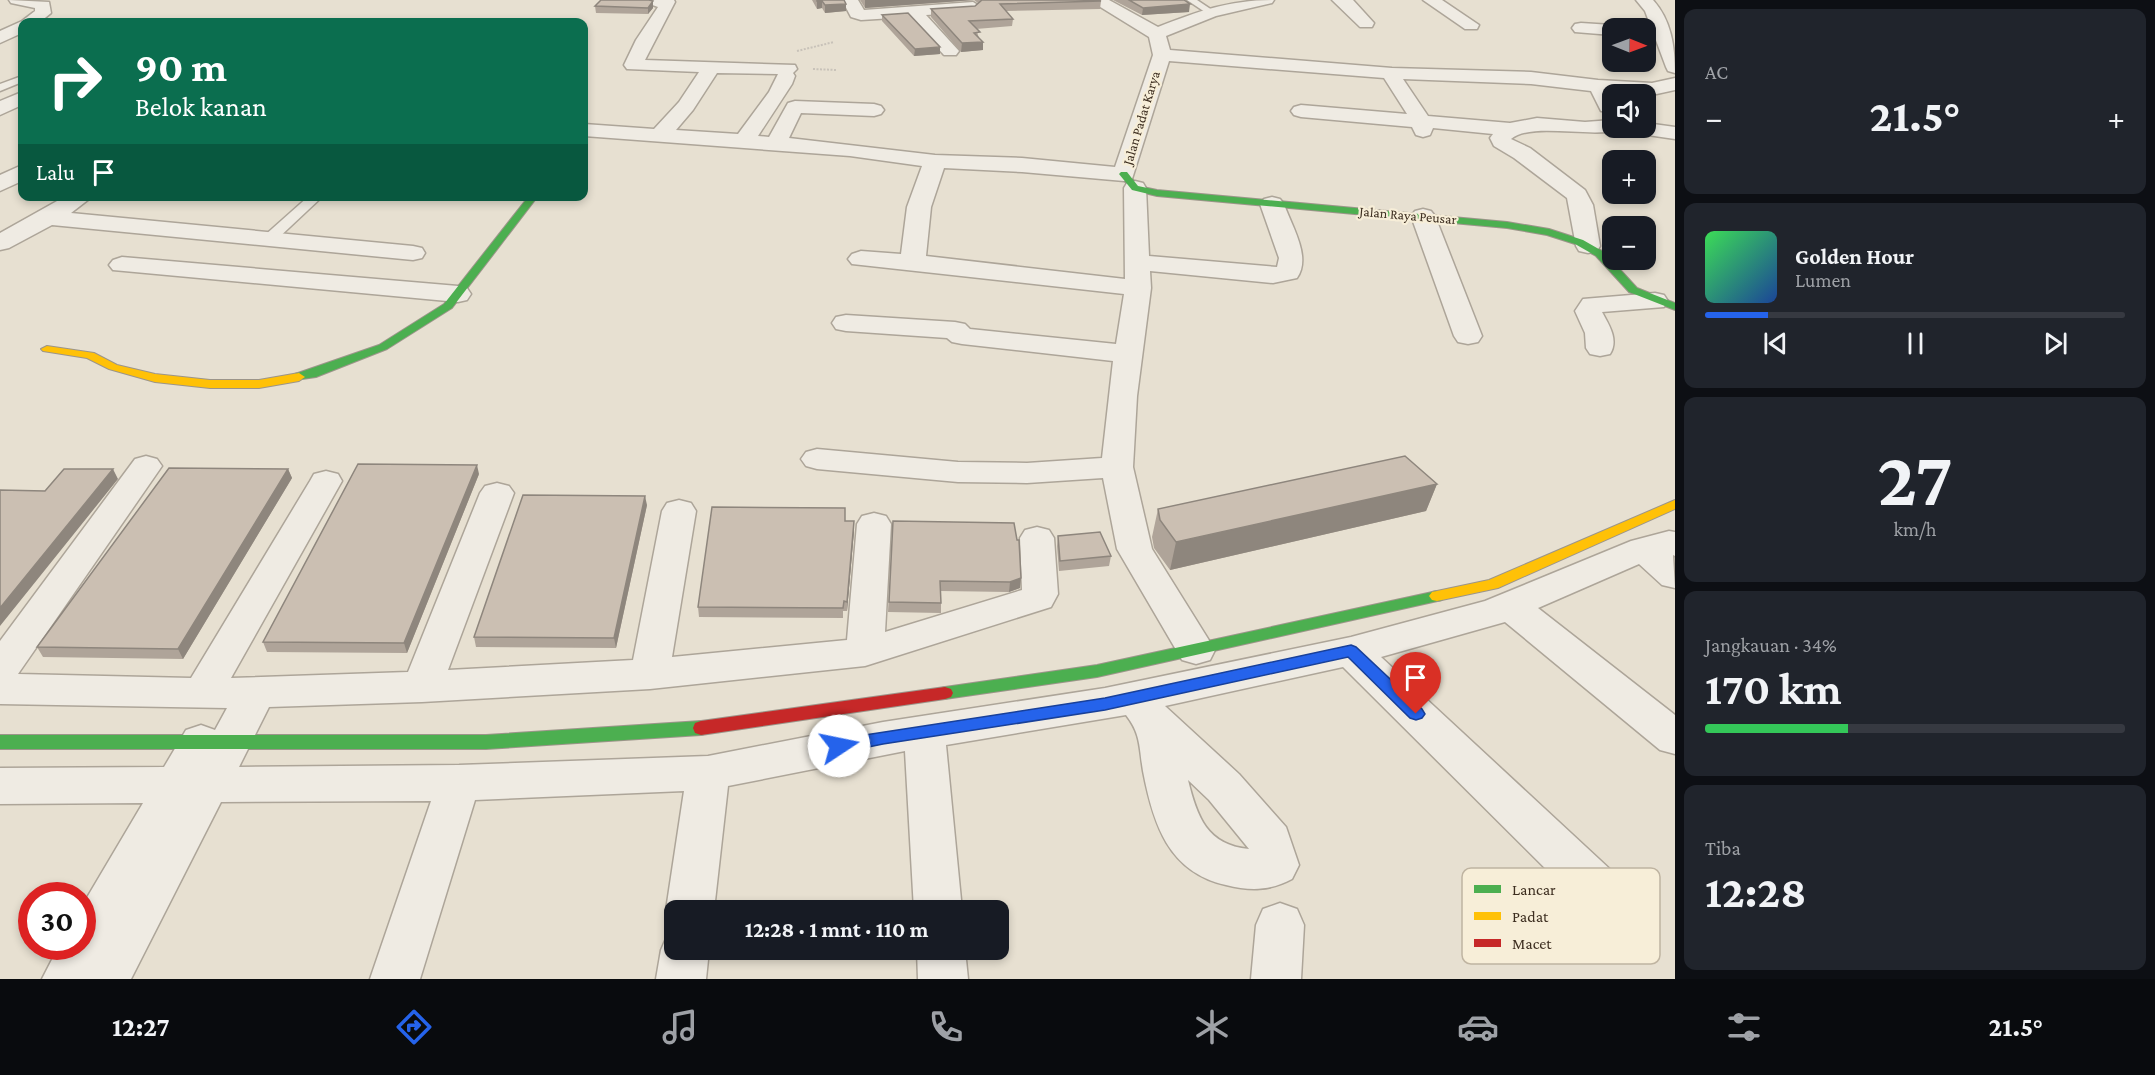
<!DOCTYPE html>
<html lang="id">
<meta charset="utf-8">
<style>
:root{--surface:#171b24;--page:#20242c;--text:#f1f3f6;--muted:#9ea1a6;--line:#363941;--accent:#2563eb}
body{margin:0;font-family:"Crimson Pro",serif;background:var(--page);color:var(--text);height:100vh;display:flex;flex-direction:column;font-size:22px;white-space:nowrap}
*{box-sizing:border-box;margin:0}
p{font-size:20px;color:var(--muted)}
.icon{flex:none;width:33px;height:33px;fill:none;stroke:currentColor;stroke-width:2;stroke-linecap:round;stroke-linejoin:round}
.map{position:relative;flex:1;overflow:hidden}
.panel{display:flex;flex-direction:column;gap:9px;padding:9px;background:#0d0f14;width:480px}
.panel>*{flex:none}
.guide{position:absolute;left:18px;top:18px;width:570px;height:183px;border-radius:12px;box-shadow:0 3px 9px #0003;background:#0b6e4f;color:#fff;overflow:hidden}
.needle{width:39px;rotate:91deg}
.fabs{position:absolute;left:1602px;top:18px;display:grid;gap:12px}
.fabs a{display:grid;place-items:center;width:54px;height:54px;border-radius:12px;background:var(--surface);box-shadow:0 3px 9px #0003;font-size:30px}
.speed{position:absolute;left:18px;top:882px;display:flex;gap:12px;font-size:30px;font-weight:700;text-align:center}
.speed>*{display:grid;place-content:center;width:78px;height:78px;border-radius:50%;background:var(--surface);box-shadow:0 3px 9px #0003;line-height:1}
.speed .limit{border:9px solid #d22;background:#fff;color:#111}
.pin{position:absolute;display:grid;place-items:center;width:51px;height:51px;color:#fff;margin:-62px -26px;border-radius:50% 50% 50% 0;rotate:-45deg;box-shadow:0 0 6px #0007}
.pin .icon{rotate:45deg}
.me{position:absolute;width:66px;margin:-33px;rotate:79deg;stroke-linejoin:round;filter:drop-shadow(0 0 4px #0008)}
.turn{display:flex;align-items:center;gap:21px;height:126px;padding:0 18px;font-size:27px}
.turn .icon{width:78px;height:78px;stroke-width:2.5}
.turn b{display:block;font-size:42px;line-height:51px}
.then{display:flex;align-items:center;height:57px;padding:0 18px;background:#0003;gap:12px;font-size:22px}
.big{font-size:45px;font-weight:700;line-height:1.1}
.panel .card{flex:1;display:flex;flex-direction:column;justify-content:center;gap:9px;min-width:0;padding:0 21px;border-radius:12px;background:var(--page)}
.panel .dial{align-items:center;gap:0}
.dial b{font-size:78px;line-height:1}
.song{display:flex;align-items:center;gap:18px}
.cover{width:72px;height:72px;border-radius:9px;background:linear-gradient(135deg,hsl(130 70% 55%),hsl(220 70% 35%))}
.played{height:6px;border-radius:3px;background:linear-gradient(90deg,var(--accent) 15%,var(--line) 15%)}
.keys{display:flex;justify-content:space-around;direction:ltr}
.heat{display:flex;justify-content:space-between;align-items:center;font-size:33px;direction:ltr}
.charge{height:9px;border-radius:4px;background:linear-gradient(90deg,#34c759 34%,var(--line) 0)}
.trip{position:absolute;left:664px;top:900px;width:345px;height:60px;border-radius:12px;background:var(--surface);box-shadow:0 3px 9px #0003;font-weight:700;line-height:60px;text-align:center}
.dock{display:flex;height:96px;justify-content:space-around;align-items:center;background:#090b0e;color:var(--muted)}
.dock .icon{width:42px;height:42px}
.dock .current{color:var(--accent)}
.dock b{font-size:27px;color:var(--text)}
main{display:flex;flex:1;min-height:0}
.map>svg:first-child{display:block}
.lines{fill:none;stroke-linecap:round;stroke-linejoin:round}
.lane-casing{stroke:#ada599;stroke-width:3}
.street-casing{stroke:#ada599;stroke-width:3}
.fast-casing{stroke:#9c958a;stroke-width:2}
.slow-casing{stroke:#9c958a;stroke-width:2}
.jam-casing{stroke:#9c958a;stroke-width:2}
.path{stroke:#c8c2b9;stroke-width:2;stroke-dasharray:2 1.5;stroke-linecap:butt}
.lane{fill:#efebe3;fill-rule:evenodd}
.street{fill:#efebe3;fill-rule:evenodd}
.fast{fill:#4caf50;fill-rule:evenodd}
.slow{fill:#ffc107;fill-rule:evenodd}
.jam{fill:#c62828;fill-rule:evenodd}
.wall{fill:#afa499}
.shaded-wall{fill:#8e867d}
.building{fill:#cbbfb2;stroke:#8e867d;stroke-width:1.5}
.route{fill:#2563eb;stroke:#184099;stroke-width:1.5}
.labels{text-anchor:middle;dominant-baseline:central;stroke-width:4.5;stroke-linejoin:round;paint-order:stroke}
.far-street-label{font-size:14px;fill:#3d2e20;stroke:#f7eed8}
.key{fill:#f7eed8;stroke:#bfb4a1;stroke-width:1.5}
.key-label{font-size:16px;fill:#3d2e20}
</style>
<main>
<div class="map">
<svg width="1675" height="979" viewBox="0 0 1675 979">
<rect width="100%" height="100%" fill="#e7e0d1"/>
<g class="lines">
<defs>
<path id="lane" d="M1187,0H1197L1215,12L1208,14Z
M22,76V82L0,91V84Z
M309,196H323L274,242H264L262,239L264,236Z"/>
<path id="street" d="M9,0L49,2L51,13L40,22H22V33L0,43V31L22,21L35,11V8L11,3Z
M645,0H674L675,2L645,60L795,65L797,69L793,73L795,76L792,84L758,136L769,137L788,103L795,101L874,104L881,106L884,110L881,114L874,116L801,113L789,138L935,155L1022,158L1115,167L1153,55L1149,37L1089,0H1109L1158,27C1199,11 1229,0 1274,0L1272,3L1216,16L1166,36L1170,50L1392,68L1531,72L1598,80L1652,83L1675,78V90L1652,95L1611,92L1612,112L1601,111L1591,91L1531,84L1403,79L1428,116L1510,123L1537,118L1585,122L1612,120V128H1621L1619,130C1589,138 1531,122 1511,139L1530,148L1585,190L1593,205L1600,246L1597,251L1588,253L1579,251L1576,246L1567,198L1514,158L1494,146L1490,138L1493,134L1433,128L1430,135L1423,137L1416,135L1412,127L1301,117L1294,115L1291,111L1294,107L1301,105L1407,114L1384,78L1169,61L1132,179L1124,181L1022,172L944,168L931,207L926,256L1125,279L1124,188L1127,183L1135,181L1143,183L1146,188L1149,256L1277,267L1279,258L1260,204L1264,199L1272,197L1280,199L1284,204C1291,225 1312,257 1297,278L1273,283L1150,271L1151,288L1137,396L1133,467L1152,549L1215,650L1210,660L1196,664L1182,660L1117,549L1103,478L1027,483L958,482L817,469L806,466L801,459L806,452L817,449L958,462L1027,463L1102,458L1113,361L962,344L952,342L947,338L846,331L836,329L832,323L836,317L846,315L955,322L965,324L970,329L1116,344L1124,294L852,264L848,259L852,254L861,251L901,254L907,207L922,166L850,156L584,136V124L654,129L679,102L699,72L627,69L624,65L636,40L658,7L647,3ZM717,73L778,74L769,92L738,134L676,130L693,110Z
M842,0H858L864,10L973,2L981,7L973,12L926,15L959,51L956,55H944L909,17L861,20L851,17Z
M1332,0H1353L1374,23L1372,27H1360Z
M1423,0H1442L1479,25L1477,29H1465Z
M1636,0H1653C1671,20 1675,46 1675,73L1668,71L1666,67L1645,11Z
M1581,23L1612,25L1620,28H1612V35L1575,32L1572,28L1575,24Z
M22,92V105L0,115V101Z
M1646,123L1675,127V139L1627,132L1624,128H1646Z
M22,165V181L0,191V175Z
M66,196H93L71,213L413,246L422,248L425,253L422,258L413,260L52,225L9,248L0,250V233Z
M1423,209L1431,211L1435,216L1482,336L1478,342L1468,344L1458,342L1454,336L1411,216L1415,211Z
M122,257L458,286L467,288L471,294L467,300L458,302L113,270L109,265L113,260Z
M1655,293L1664,295L1668,301L1664,307L1602,312C1609,325 1619,340 1610,354L1600,356L1590,354L1586,348L1585,333L1575,311L1583,299Z
M146,456L157,459L162,466L18,674L191,678L310,481L314,474L326,471L338,474L342,481L231,678L408,672L480,493L485,486L497,483L509,486L514,493L448,670L633,660L662,511L667,503L679,500L691,503L696,511L672,657L847,640L857,524L862,516L874,513L886,516L891,524L885,632L1022,590L1020,538L1025,530L1037,527L1049,530L1054,538L1058,594L1051,607L865,666L650,689L422,702L269,707L239,767L459,765L708,756L883,722L1105,688L1351,637L1485,601L1631,541L1669,531L1675,532V556L1673,555L1675,588L1662,585L1639,564L1538,608L1675,715V754L1660,750L1505,622L1381,657L1613,872L1619,887L1613,902L1596,908L1579,902L1343,667L1165,706L1239,774L1286,827L1299,865L1292,879C1270,891 1250,891 1226,885C1168,872 1153,823 1143,771C1139,747 1141,734 1126,715L946,745L962,910H914L905,751L728,786L714,910H675V926L666,910L684,791L475,800L420,979H370L431,801L221,802L131,979H42L59,946H82V906L143,803L0,804V768L164,767L186,730L201,725L215,730L227,708L0,704V641L135,459ZM1188,780L1209,800L1249,849C1207,845 1197,817 1188,780Z
M1280,903L1297,909L1304,925L1301,979H1251L1256,925L1263,909Z
M675,931V950H709L706,979H656L661,950L668,934Z
M917,950H965L968,979H918Z"/>
<path id="fast" d="M1121,172H1127L1138,186L1157,190L1507,222L1549,229L1583,240L1604,252L1637,288L1675,303V310L1629,292L1596,256L1575,244L1547,235L1507,228L1157,196L1132,190L1119,174Z
M529,196H538L452,308L387,349L316,377L295,380L293,377L295,374L379,345L444,304Z
M1437,591L1442,592L1445,596L1442,600L1097,677L945,699L939,697L937,693L939,689L945,687L1097,665Z
M701,721L707,723L709,728L707,733L701,735L486,749H0V735H486Z"/>
<path id="slow" d="M47,346L94,353L117,365L155,374L210,380H259L299,373L305,377L299,381L259,388H210L155,382L109,369L87,358L43,351L41,349Z
M1675,500V509L1498,588L1437,601L1432,600L1429,596L1432,592L1437,591L1489,580Z"/>
<path id="jam" d="M945,687L951,689L953,693L951,697L945,699L701,735L695,733L693,728L695,723L701,721Z"/>
</defs>
<use href="#lane" class="lane-casing"/>
<use href="#street" class="street-casing"/>
<use href="#fast" class="fast-casing"/>
<use href="#slow" class="slow-casing"/>
<use href="#jam" class="jam-casing"/>
<path class="path" d="M797,51L834,42
M813,69L836,70"/>
<use href="#lane" class="lane"/>
<use href="#street" class="street"/>
<use href="#fast" class="fast"/>
<use href="#slow" class="slow"/>
<use href="#jam" class="jam"/>
</g>
<path class="wall" d="M812,0H844L846,4V11L825,13L822,8L817,9Z
M860,0H1098L1101,1L1100,9L1006,11L1013,19L1012,26L976,29L983,50L961,52L931,17V9L975,6L978,3L974,0L865,8Z
M1113,0H1184L1189,12L1142,15Z
M653,1V8L648,14L596,13L595,6Z
M882,15L940,54L914,56L882,21Z
M288,469L292,478L183,659L43,657L37,647Z
M479,474L407,653L267,652L263,642Z
M1437,484L1426,511L1170,570L1154,548L1152,537L1158,509Z
M647,505L616,648L476,647L474,637Z
M845,521L854,531L847,611H843V618L699,617L698,607Z
M893,521L1014,523L1020,588L1009,592L940,591L941,603V613L888,612Z
M1058,536L1111,556L1109,566L1059,571L1057,546Z"/>
<path class="shaded-wall" d="M865,0H974L865,8Z
M653,1V8L648,14V8Z
M817,1H822V8L817,9Z
M846,4V11L825,13V5Z
M1190,4L1189,12L1142,15L1143,8Z
M983,42V50L961,52L962,43Z
M940,47V54L914,56L915,49Z
M477,465L479,474L407,653L404,643Z
M113,469L118,479L0,626V608Z
M288,469L292,478L183,659L178,649Z
M1437,484L1426,511L1170,570L1176,542Z
M645,496L647,505L616,648L614,638Z
M854,521V531L847,611V602Z
M1021,578L1020,588L1009,592L1010,582Z"/>
<path class="building" d="M601,0H649L653,1L648,8L595,6Z
M817,0H844L846,4L825,5L822,1H817Z
M982,0H1098L1101,1L1000,4L1013,19L969,21L980,32L974,33L983,42L962,43L931,9L975,6Z
M1129,0H1184L1190,4L1143,8Z
M908,13L940,47L915,49L882,15Z
M1405,456L1437,484L1176,542L1160,520L1158,509Z
M358,464L477,465L404,643L263,642Z
M169,468L288,469L178,649L37,647Z
M64,469H113L0,608V490L45,491Z
M523,495L645,496L614,638L474,637Z
M712,507L845,508V521H854L847,602L844,601L843,608L698,607Z
M893,521L1014,523L1017,540H1019L1021,578L1010,582L940,581L941,603L889,602Z
M1100,532L1111,556L1060,561L1058,536Z"/>
<path class="route" d="M1351,645L1356,647L1422,709L1425,714L1422,718L1416,720L1410,718L1348,657L1105,710L883,744L839,753L833,751L831,746L833,742L839,739L1105,698Z"/>
<g class="labels">
<g class="far-street-label">
<text transform="translate(1141 118) rotate(-73)">Jalan Padat Karya</text>
<text transform="translate(1408 215) rotate(5)">Jalan Raya Peusar</text>
</g>
</g>
<rect x="1462" y="868" width="198" height="96" rx="9" class="key"/>
<rect x="1474" y="885" width="27" height="8" fill="#4caf50"/>
<rect x="1474" y="912" width="27" height="8" fill="#ffc107"/>
<rect x="1474" y="939" width="27" height="8" fill="#c62828"/>
<g class="key-label">
<text x="1512" y="895">Lancar</text>
<text x="1512" y="922">Padat</text>
<text x="1512" y="949">Macet</text>
</g>
</svg>
<div class="fabs">
<a><svg class="needle" viewBox="-14 -14 28 28"><path d="M0-13l5 13h-10z" fill="#e53935"/><path d="M0 13l5-13h-10z" fill="#9ea1a6"/></svg></a>
<a><svg class="icon" aria-label="sound" viewBox="0 0 24 24"><path d="M4 9h4l5-4v14l-5-4H4zM17 9q2 3 0 6"/></svg></a>
<a>+</a>
<a>−</a>
</div>
<div class="speed"><div class="limit">30</div></div>
<div class="pin" style="left:1416px;top:714px;background:#d93025"><svg class="icon" aria-label="arrive" viewBox="0 0 24 24"><path d="M6 21V4h12l-3 4 3 4H6"/></svg></div>
<svg class="me" style="left:839px;top:746px" viewBox="-20 -20 40 40"><circle r="19" fill="#fff"/><path d="M0-13L10 11 0 6-10 11z" fill="#2563eb"/></svg>
<div class="trip">12:28 · 1 mnt · 110 m</div>
<div class="guide">
<div class="turn"><svg class="icon" aria-label="right" viewBox="0 0 24 24"><path d="M7 20v-9h11M14 6l5 5-5 5"/></svg><div><b>90 m</b>Belok kanan</div></div>
<div class="then">Lalu<svg class="icon" aria-label="arrive" viewBox="0 0 24 24"><path d="M6 21V4h12l-3 4 3 4H6"/></svg></div>
</div>
</div>
<section class="panel">
<div class="card"><p>AC</p>
<div class="heat"><a>−</a><b class="big">21.5°</b><a>+</a></div>
</div>
<div class="card">
<div class="song"><i class="cover"></i><div><b>Golden Hour</b><p>Lumen</p></div></div>
<div class="played"></div>
<div class="keys"><svg class="icon" aria-label="previous" viewBox="0 0 24 24"><path d="M18 5L8 12l10 7zM5 5v14"/></svg><svg class="icon" aria-label="pause" viewBox="0 0 24 24"><path d="M8 5v14M16 5v14"/></svg><svg class="icon" aria-label="next" viewBox="0 0 24 24"><path d="M6 5l10 7-10 7zM19 5v14"/></svg></div>
</div>
<div class="card dial"><b>27</b><p>km/h</p></div>
<div class="card"><p>Jangkauan · 34%</p><b class="big">170 km</b><div class="charge"></div></div>
<div class="card"><p>Tiba</p><b class="big">12:28</b></div>
</section>
</main>
<nav class="dock">
<b>12:27</b>
<svg class="icon current" aria-label="directions" viewBox="0 0 24 24"><path d="M12 3l9 9-9 9-9-9zM9 14v-3h6M13 9l2 2-2 2"/></svg>
<svg class="icon" aria-label="music" viewBox="0 0 24 24"><path d="M9 18V5l10-2v13"/><circle cx="6" cy="18" r="3"/><circle cx="16" cy="16" r="3"/></svg>
<svg class="icon" aria-label="phone" viewBox="0 0 24 24"><path d="M5 4h4l2 5-3 2q2 4 5 5l2-3 5 2v4C11 20 4 13 5 4z"/></svg>
<svg class="icon" aria-label="climate" viewBox="0 0 24 24"><path d="M12 3v18M4 7l16 10M4 17L20 7"/></svg>
<svg class="icon" aria-label="car" viewBox="0 0 24 24"><path d="M5 17H2v-5l4-1 3-4h7l3 4 3 1v5h-3M9 17h6M6 11h13"/><circle cx="7" cy="17" r="2"/><circle cx="17" cy="17" r="2"/></svg>
<svg class="icon" aria-label="filters" viewBox="0 0 24 24"><path d="M4 7h16M4 17h16"/><circle cx="9" cy="7" r="2"/><circle cx="15" cy="17" r="2"/></svg>
<b>21.5°</b>
</nav>
